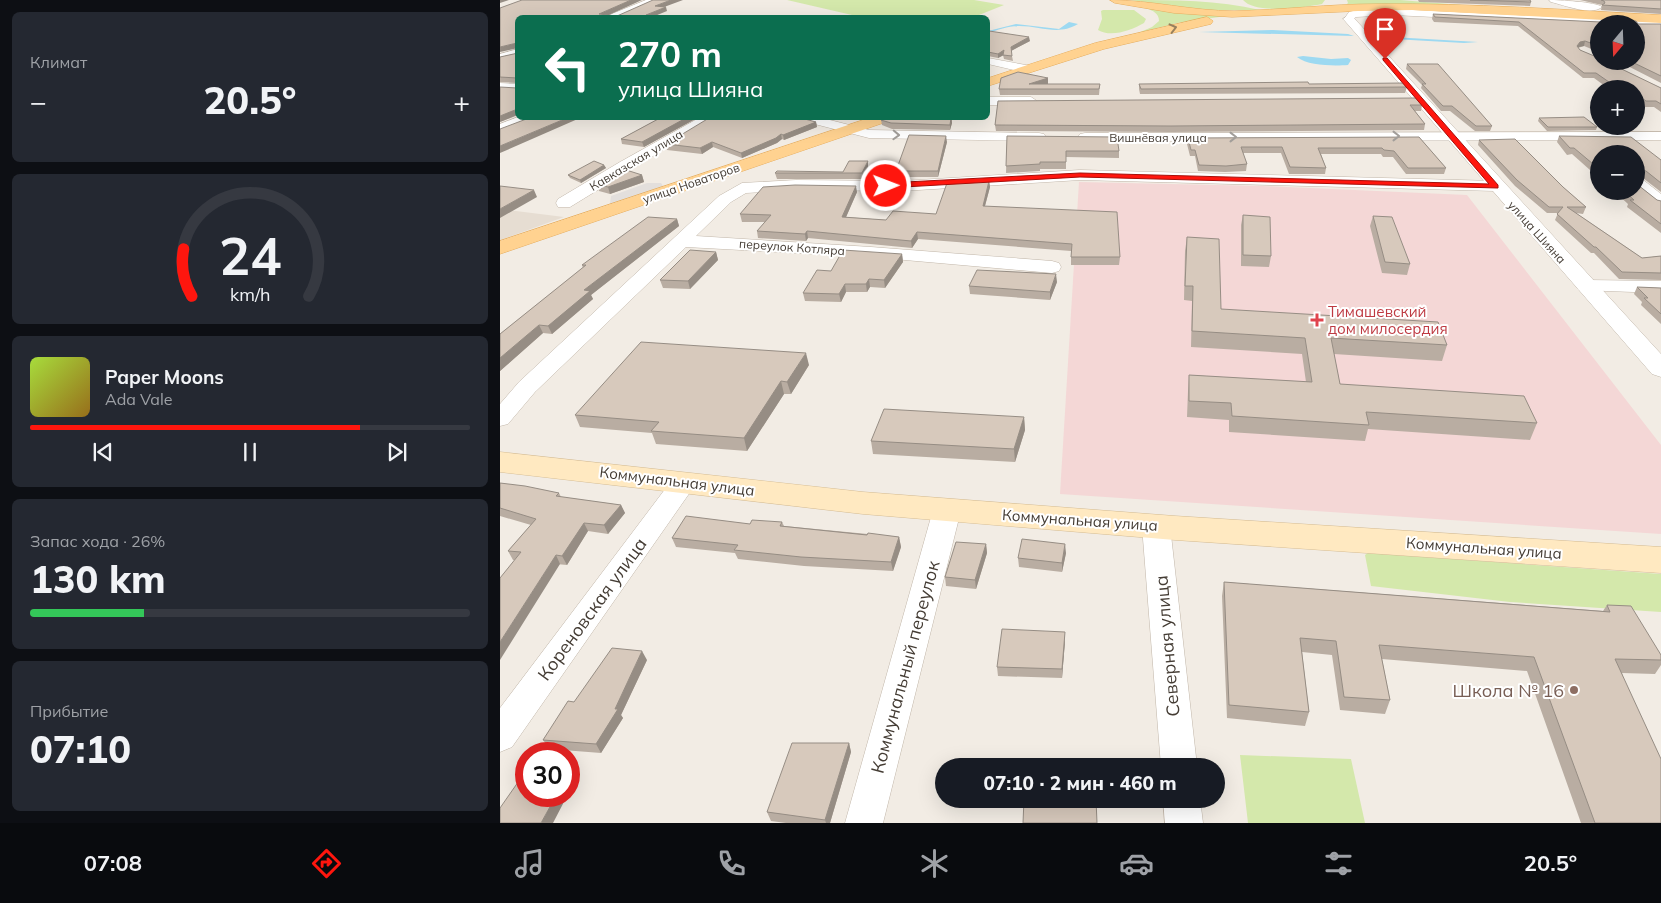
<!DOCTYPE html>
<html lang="ru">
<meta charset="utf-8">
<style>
:root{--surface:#171b24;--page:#242831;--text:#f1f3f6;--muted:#9ea1a6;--line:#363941;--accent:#ff160e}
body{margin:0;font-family:Mulish,sans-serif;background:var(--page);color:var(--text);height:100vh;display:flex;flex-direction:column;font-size:19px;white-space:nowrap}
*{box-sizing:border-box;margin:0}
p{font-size:16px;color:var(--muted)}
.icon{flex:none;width:28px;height:28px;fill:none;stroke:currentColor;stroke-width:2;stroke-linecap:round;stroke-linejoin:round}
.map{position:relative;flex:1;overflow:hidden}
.drawer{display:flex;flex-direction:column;gap:12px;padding:12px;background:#0d0f14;width:500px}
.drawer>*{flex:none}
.banner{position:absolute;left:15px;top:15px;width:475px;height:105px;border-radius:8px;box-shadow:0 5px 20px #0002;background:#0b6e4f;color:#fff;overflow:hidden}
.needle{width:32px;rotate:199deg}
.fabs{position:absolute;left:1090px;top:15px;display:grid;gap:10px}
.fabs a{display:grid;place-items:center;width:55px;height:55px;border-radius:50%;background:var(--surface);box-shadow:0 5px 20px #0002;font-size:25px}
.speed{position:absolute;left:15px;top:742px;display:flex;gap:10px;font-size:25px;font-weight:700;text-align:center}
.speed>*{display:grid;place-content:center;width:65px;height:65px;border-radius:50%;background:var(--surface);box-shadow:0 5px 20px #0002;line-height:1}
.speed .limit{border:8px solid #d22;background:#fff;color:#111}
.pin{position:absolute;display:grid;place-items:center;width:42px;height:42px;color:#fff;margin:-51px -21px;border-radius:50% 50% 50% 0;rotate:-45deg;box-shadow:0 0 5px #0007}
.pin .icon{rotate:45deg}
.me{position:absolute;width:55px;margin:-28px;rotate:89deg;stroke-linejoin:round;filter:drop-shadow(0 0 4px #0008)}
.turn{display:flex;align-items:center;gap:18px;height:105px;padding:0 20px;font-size:22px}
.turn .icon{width:65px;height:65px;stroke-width:2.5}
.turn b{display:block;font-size:35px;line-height:42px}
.big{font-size:38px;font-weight:800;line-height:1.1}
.drawer .widget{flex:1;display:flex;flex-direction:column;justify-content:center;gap:8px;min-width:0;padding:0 18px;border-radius:8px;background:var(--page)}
.drawer .dial{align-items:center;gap:0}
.dial svg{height:130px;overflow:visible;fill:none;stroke:var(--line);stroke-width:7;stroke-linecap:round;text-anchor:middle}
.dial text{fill:var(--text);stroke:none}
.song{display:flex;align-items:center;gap:15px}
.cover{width:60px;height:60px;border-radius:8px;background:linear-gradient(135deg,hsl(80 70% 55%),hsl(40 70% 35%))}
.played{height:5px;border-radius:2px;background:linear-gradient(90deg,var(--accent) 75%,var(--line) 75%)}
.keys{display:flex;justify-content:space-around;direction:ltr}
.heat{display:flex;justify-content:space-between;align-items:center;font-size:28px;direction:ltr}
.charge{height:8px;border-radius:4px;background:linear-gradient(90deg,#34c759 26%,var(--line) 0)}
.trip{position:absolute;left:435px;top:758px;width:290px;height:50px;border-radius:25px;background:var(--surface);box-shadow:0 5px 20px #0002;font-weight:800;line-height:50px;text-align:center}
.tabs{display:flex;height:80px;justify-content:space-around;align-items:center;background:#090b0e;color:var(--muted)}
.tabs .icon{width:35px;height:35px}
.tabs .on{color:var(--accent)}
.tabs b{font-size:22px;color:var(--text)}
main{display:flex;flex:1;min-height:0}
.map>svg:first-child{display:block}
.residential{fill:#e6ddd2}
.medical{fill:#f4d7d6}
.green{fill:#d4e8ab}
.parking{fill:#e3dfdc}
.water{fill:#9dd9f1}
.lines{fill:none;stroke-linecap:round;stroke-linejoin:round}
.minor-casing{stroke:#c1b6a9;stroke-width:1}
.tertiary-casing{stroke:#c1b6a9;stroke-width:1}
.secondary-casing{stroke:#d4bb92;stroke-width:1}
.primary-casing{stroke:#e6ad5e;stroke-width:1}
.minor{fill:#fff;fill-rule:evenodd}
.tertiary{fill:#fff;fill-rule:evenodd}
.secondary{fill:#ffe9c1;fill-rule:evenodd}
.primary{fill:#ffd290;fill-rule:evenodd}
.wall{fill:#b9ada2}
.shaded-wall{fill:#968d84}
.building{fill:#d7c9bc;stroke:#968d84}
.oneway{stroke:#98805d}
.oneway2{stroke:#a29e9a}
.route{fill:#ff160e;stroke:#a60e09}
.health-dot{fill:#e0444e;stroke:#fff;stroke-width:2}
.education-dot{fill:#8d6e63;stroke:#fff;stroke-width:2}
.labels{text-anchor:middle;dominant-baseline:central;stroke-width:4;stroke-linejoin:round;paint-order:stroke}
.far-street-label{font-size:12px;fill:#443c34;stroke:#fff}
.health-label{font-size:15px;fill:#be3a42;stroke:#fff;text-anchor:start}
.street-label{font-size:15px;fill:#443c34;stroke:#fff}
.near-street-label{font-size:18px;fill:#443c34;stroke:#fff}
.near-education-label{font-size:18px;fill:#785e54;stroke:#fff;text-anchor:end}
</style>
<main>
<section class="drawer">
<div class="widget"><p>Климат</p>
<div class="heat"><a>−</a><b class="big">20.5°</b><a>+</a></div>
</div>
<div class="widget dial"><svg viewBox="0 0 100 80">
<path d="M14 69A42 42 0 1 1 86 69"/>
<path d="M14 69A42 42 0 0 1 9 40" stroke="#ff160e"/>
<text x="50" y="56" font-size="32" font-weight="700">24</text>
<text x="50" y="72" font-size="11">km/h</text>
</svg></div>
<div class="widget">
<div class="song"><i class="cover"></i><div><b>Paper Moons</b><p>Ada Vale</p></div></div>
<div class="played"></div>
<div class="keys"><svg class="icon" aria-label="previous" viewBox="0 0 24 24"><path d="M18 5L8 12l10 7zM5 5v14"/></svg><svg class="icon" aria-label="pause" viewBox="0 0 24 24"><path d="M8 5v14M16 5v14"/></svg><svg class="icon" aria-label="next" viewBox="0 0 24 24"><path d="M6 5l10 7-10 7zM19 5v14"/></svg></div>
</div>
<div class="widget"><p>Запас хода · 26%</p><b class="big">130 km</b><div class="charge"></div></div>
<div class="widget"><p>Прибытие</p><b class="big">07:10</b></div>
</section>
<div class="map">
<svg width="1161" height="823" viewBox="0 0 1161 823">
<rect width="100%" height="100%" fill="#f2ece4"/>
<path class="residential" d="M0,209L64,217L0,240Z"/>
<path class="medical" d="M579,182L763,186L967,195L1161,445V534L560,494Z"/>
<path class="green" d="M287,0H474L504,5L474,17L365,18Z
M630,0C674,0 718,0 760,10H706Z
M743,0H825L822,4L817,5C799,8 755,14 743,0Z
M847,0H900L962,5L845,6L848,3Z
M646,8L726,16L677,23L638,33L652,27L659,21C659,13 653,11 646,8Z
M603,10H634L646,19L644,23C632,30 611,38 598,30L602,19L601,11Z
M868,553L1161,574V612L1010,602L871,586L865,555Z
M740,755L851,759L865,823H748Z"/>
<path class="parking" d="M147,183H161L167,192L109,211L111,196Z"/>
<path class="water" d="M569,22L578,24C558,36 541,26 519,26C508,26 498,30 488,33V31L516,24L559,29Z
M773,30L848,34L854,36L699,32Z
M875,36L978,42L964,43L875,38Z
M803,56L831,59L848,58L851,60L848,65C834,66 808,66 797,57Z"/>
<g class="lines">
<defs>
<path id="minor" d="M146,0H160L118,18H102Z
M1049,0C1059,0 1096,2 1102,7C1091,16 1064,5 1051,2Z
M893,9L1161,22V28L1136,27V24L1099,25L893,15L856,17L849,22L844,19L849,12L853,11Z
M18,49V56L0,61V54Z
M488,58L531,66L533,69L527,73L488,64Z
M0,83L18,84V92L0,91Z
M488,97H531L537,101L531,105H488Z
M18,117L33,118L31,121L0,133V124Z
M199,118H215L70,207H58L56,203L58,199L120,162Z
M301,118H322L369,130L539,133L544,134L546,137L544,140L539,141L369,138L303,121Z
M1161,132V140L585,141L580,140L578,137L580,134L585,133Z
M580,170L996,181L1002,183L1004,186L1002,189L996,191L580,180L402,191L296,190L246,193L231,202L196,236L371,247L552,261L559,263L561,267L559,271L552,273L371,257L186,247L35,392L8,424L0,426V404L19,382L219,196L242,183L296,180L402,181Z
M1136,177L1142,179L1161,194V207L1155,205L1136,190Z
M1086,280L1161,281V293L1079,290L1076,286L1079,282Z
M184,473L193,476L197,482L193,488L12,747L0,752V708L175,476Z
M447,500L457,503L461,510L383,823H345L433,510L437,503Z
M656,516L666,519L670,526L697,766H661L642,526L646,519Z
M663,799H700L703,823H665Z"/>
<path id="tertiary" d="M849,15L853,17L1161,354V377L1152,374L845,21L843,19Z"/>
<path id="secondary" d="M0,452L363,492L675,516L1161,547V573L675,540L363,514L0,472Z"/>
<path id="primary" d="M610,0C651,0 692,11 734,11C782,10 829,4 877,4C972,3 1067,10 1161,15V23L912,10L858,11L732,17L674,13L615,3Z
M707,17L713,21L711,24L604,49L488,86V78L595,43Z
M369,118H391L389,121L0,254V241Z"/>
</defs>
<use href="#minor" class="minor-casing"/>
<use href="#tertiary" class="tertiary-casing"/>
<use href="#secondary" class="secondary-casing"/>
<use href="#primary" class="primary-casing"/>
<use href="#minor" class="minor"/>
<use href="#tertiary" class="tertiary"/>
<use href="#secondary" class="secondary"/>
<use href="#primary" class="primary"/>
</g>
<path class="wall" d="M918,0H1030L1031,2L1030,6L919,2Z
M1080,0H1161V14L1101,10L1102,5Z
M933,14L1138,24H1161V83L1118,61H1136L1099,24V52L1084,46L1078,48L1080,50L1161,88V112L1154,107H1144L1136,102V89H1109L1094,78H1083L1018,26L934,22L932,19Z
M488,32L530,41L511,51L513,61L504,59L503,55L498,58L488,56V57Z
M18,53V115L0,122L17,88V83L0,82V57Z
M907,64L992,126L990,131H975L950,111H941L921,88L922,85L906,69Z
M548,78V84H600L599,95H500L499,89Z
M639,84H809L907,87L905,93L640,94L639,89Z
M498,101L922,105L921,111H915L925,124L924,130L671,132L496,131L495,125Z
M160,118H197L144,147L122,144L121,139Z
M452,118V123L450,130L392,129L382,125L381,120Z
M1039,118L1097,127L1096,130L1047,131L1038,121Z
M316,122L317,127L284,140L282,139L277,143L242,158L213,147L202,154L167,150L166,144Z
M507,136L619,151V158L566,157V169H540V171L506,173Z
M1059,136L1161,160V192L1143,178L1138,176V185L1157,200L1161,201V233L1127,207L1128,204L1114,191H1136L1099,154V178L1072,154L1067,155L1057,142Z
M919,137L946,168L944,174H906L893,157H883L881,154H821L826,168L825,174H789L781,153H743L747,164L746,171L725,172L698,171L695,156H690L687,144L688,138Z
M979,140L1063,187L1086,207L1083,214L1076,213L1142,258L1161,256V280L1119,279L1094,253H1091L1055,220L1058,213H1047L1015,186L978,145Z
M447,142L438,177H397L396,171Z
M104,165L106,168L81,183L70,178L68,175Z
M368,167L363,179H277L275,173L343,172Z
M142,175L144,182L110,194L99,191L97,184Z
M489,181L490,187L485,206L620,257L619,265H571V251L418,239L412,248L308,238L306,241L258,238L257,231L265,222H242L240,214L357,192L346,217L386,220L436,214Z
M743,215L771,256L769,267L741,266V225Z
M873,216L910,264L907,275L882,273L870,226Z
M177,219L179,226L91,295L93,299L52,334L43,333L0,371V334L83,268L82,265Z
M687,237L721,309L947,345L942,361L834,354L840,384L1037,423L1030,440L868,429L865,441L729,432V420L687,417L688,391L689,375L806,382L802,354L691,347L692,301L684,300L685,251Z
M216,252L218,260L190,289L163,288L160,280Z
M402,254L403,262L385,288L370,287L367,292H346L341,302L305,301L303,293Z
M557,282L550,300L470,294L469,286Z
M1137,287L1161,288V324L1141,305L1142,302L1134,294Z
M309,365L291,394H284L247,451L156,444L152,433L80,427L75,415Z
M524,417L525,430L515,462L373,454L371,441Z
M0,483L59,493L61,497L121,505L125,513L108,534L88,531L67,565L13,560L8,551L31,525L0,516Z
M282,522L284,526L399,537L401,547L393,571L304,566L238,559L235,553L176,547L172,538L250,524Z
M486,544L487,553L476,589L446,586L445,577Z
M566,553L562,572L519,567L518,558Z
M724,582L1103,611L1107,605L1161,655V665L1155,674L1122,673L1161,823H1081L1027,671L882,659L890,700L885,714L840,710L832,655L802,652L809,712L805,726L727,718L722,596Z
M565,641L562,678L498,676L497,667Z
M147,660L121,715L123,718L101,753L50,749L43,740L74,702Z
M349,743L351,752L330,823H286L271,821L267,812Z"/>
<path class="shaded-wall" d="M0,0H9L0,3Z
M131,0H142L102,18L99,14Z
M171,0H183L156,10L155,6Z
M166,7L167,11L150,18L146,15Z
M529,37L530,41L511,51V47Z
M1085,41L1084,46L1079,47L1075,51L1077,46L1080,42Z
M17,43L18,48L0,52V47Z
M504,50V55L498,58V54Z
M548,78V84H529Z
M15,110L17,115L0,122V116Z
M67,118H80L0,153V146Z
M186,118H197L144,147L142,142Z
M451,118L452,123L450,130V125Z
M316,122L317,127L284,140L283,135Z
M281,134L282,139L277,143L242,158L241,153Z
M446,136L447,142L438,177V171Z
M212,142L213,147L202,154L200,148Z
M368,161V167L363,179L362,173Z
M104,165L106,168L81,183L80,180Z
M142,175L144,182L110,194L108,187Z
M489,181L490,187L483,213V206Z
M356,186L357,192L343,224L342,217Z
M34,190L37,197L0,218V209Z
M177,219L179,226L91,295L93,299L52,334L48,326L84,290Z
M307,231L308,238L306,241L305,234Z
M417,232L418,239L412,248L411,241Z
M216,252L218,260L190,289L188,281Z
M402,254L403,262L385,288L384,280Z
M556,274L557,282L550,300V292Z
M369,279L370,287L367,292L366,284Z
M345,284L346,292L341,302L339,294Z
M39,325L43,333L0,371V358Z
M306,353L309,365L291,394L287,382Z
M281,381L284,394L247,451L244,438Z
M524,417L525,430L515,462L514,449Z
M121,505L125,513L108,534L104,525Z
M84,523L88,531L67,565L62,556Z
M399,537L401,547L393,571L391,562Z
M486,544L487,553L476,589L475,580Z
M565,544L566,553L562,572V563Z
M56,555L60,564L0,660V642Z
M565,632V641L562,678V669Z
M142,651L147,660L121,715L123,718L101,753L96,744L115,709Z
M349,743L351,752L330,823H326L325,820Z
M56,796H65L66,798L53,823H41Z"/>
<path class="building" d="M22,0H131L99,14L117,16L153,0H171L155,6L166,7L146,15L191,18H18V45L17,43L0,47V8Z
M970,0H1030L1031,2Z
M1101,0H1161V9L1102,5L1105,3L1104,1Z
M933,14L1101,22L1136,21L1138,24H1161V76L1130,61H1136V24H1099V46L1085,41L1080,42L1077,46L1080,50L1099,58V61H1105L1161,88V104L1156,101H1146L1136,94V89H1119L1096,73H1084L1019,22L935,17Z
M489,31L529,37L511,47L512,56L503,55L504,50L498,54L488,52V32Z
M18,53V110H15L0,116V87L17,88V78L0,77V57Z
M907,64H938L992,126H976L952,106H943L922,84H926Z
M518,72L548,78L529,84H600L599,89H499L501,78Z
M808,82L809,84L903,83L907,87L641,89L639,84Z
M916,98L922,105H910L925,124L671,126L495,125L498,101Z
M1084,117L1097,127H1048L1039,118Z
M29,118H67L0,146V129Z
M160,118H186L142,142L121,139Z
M209,118H301L316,122L283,135L281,134L276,138L241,153L212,142L200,148L166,144Z
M388,118H451L450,125L391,123L381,120Z
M409,135L446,136L438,171H396Z
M507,136L617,137L619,151H566V162H540V164L506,166Z
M1059,136L1131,137L1161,160V183L1146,171L1138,169V185L1157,200L1161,201V224L1130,200H1134L1124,191H1136V154H1099V169L1074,148H1070Z
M919,137L946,168H908L894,151L884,150L882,148H818L826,168L790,167L782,147H741L747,164L726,166L699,165L695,150H691L688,138Z
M1015,139L1063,187L1086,207H1067L1142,258L1161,256V273L1122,272L1096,247H1094L1057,214L1063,207H1049L1017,180L979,140Z
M94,161L104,165L80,180L68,175Z
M349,161H368L362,173H275L277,171L343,172Z
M123,169L142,175L108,187L97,184Z
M489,181L483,206L617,212L620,257H571L572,244L417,232L411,241L307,231L305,234L257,231L271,215L240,214L263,187L295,185L356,186L342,217L386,220L393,211L436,214L447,183Z
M0,186L34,190L0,209Z
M743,215L770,217L771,256L743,255Z
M873,216L892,217L910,264L885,262Z
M148,217L177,219L84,290L90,291L48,326L39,325L0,358V334L86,265H82Z
M687,237L719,239L721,309L938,322L947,345L831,338L840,384L1024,396L1037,423L866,412L869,425L732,416L731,403L689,401V375L812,382L805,338L692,331L693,286H685Z
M190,250L216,252L188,281L160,280Z
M343,250L402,254L384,280L369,279L366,284H345L339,294L303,293L317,270L331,271Z
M477,270L556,274L550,292L469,286Z
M1137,287L1161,288V314L1144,298H1148Z
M141,342L306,353L287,382L281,381L244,438L151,431L159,422L75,415Z
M384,409L524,417L514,449L371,441Z
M0,483L25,486L59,493L56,496L121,505L104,525L84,523L62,556L56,555L0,642V578L21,552L8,551L36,519L0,508Z
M186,516L250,524L252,520L282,522L280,526L367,535L368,533L399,537L391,562L301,557L234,550L238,545L172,538Z
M522,539L565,544L562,563L518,558Z
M456,542L486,544L475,580L445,577Z
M724,582L1110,612L1107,605L1131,606L1161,655V660L1115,659L1161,759V823H1095L1034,657L879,645L890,700L844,697L836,641L800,638L809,712L729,705Z
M502,629L565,632L562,669L497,667Z
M112,648L142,651L115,709H118L96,744L43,740L68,701L74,702Z
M292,743H349L325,820L267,812Z
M23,775L26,776V796H56L41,823H0V808Z
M524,799H596L597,823H523Z"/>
<defs><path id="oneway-chevron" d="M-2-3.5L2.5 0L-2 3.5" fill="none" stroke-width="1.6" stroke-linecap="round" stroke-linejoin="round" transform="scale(1.25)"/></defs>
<use class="oneway" href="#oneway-chevron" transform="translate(673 28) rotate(-14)"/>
<g class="oneway2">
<use href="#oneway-chevron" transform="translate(396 135) rotate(2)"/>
<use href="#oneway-chevron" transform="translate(896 136)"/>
<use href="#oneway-chevron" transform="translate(733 137)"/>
</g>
<path class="route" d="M883,58H887L998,185V188L580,177L386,188L382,186L386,183L580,173L989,184L883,60Z"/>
<path class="health-dot" d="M814.5 312.5h5v5h5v5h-5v5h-5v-5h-5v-5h5z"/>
<circle class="education-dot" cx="1074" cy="690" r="5"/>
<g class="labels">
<g class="far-street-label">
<text x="658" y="137">Вишнёвая улица</text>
<text transform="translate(136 160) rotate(-31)">Кавказская улица</text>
<text transform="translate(191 183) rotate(-19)">улица Новаторов</text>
<text transform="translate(1037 232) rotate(48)">улица Шияна</text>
<text transform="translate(292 247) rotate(4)">переулок Котляра</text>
</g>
<g class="health-label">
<text x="828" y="311">Тимашевский<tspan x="828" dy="17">дом милосердия</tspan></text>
</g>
<g class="street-label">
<text transform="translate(177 481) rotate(7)">Коммунальная улица</text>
<text transform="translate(580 520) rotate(4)">Коммунальная улица</text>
<text transform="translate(984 548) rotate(4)">Коммунальная улица</text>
</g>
<g class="near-street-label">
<text transform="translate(92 609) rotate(-54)">Кореновская улица</text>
<text transform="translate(667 646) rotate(-95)">Северная улица</text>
<text transform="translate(405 667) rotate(-75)">Коммунальный переулок</text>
</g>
<g class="near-education-label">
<text x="1064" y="690">Школа № 16</text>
</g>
</g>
</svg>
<div class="fabs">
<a><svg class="needle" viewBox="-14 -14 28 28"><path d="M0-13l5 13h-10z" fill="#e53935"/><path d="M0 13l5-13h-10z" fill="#9ea1a6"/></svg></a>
<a>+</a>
<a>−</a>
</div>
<div class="speed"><div class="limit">30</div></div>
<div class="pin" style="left:885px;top:59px;background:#d93025"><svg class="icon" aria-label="arrive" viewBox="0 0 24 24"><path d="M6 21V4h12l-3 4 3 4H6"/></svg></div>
<svg class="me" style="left:386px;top:186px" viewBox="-20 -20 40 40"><circle r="17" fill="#ff160e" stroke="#fff" stroke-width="3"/><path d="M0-11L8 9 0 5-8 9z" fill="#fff"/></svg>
<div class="trip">07:10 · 2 мин · 460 m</div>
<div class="banner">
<div class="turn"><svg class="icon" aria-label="left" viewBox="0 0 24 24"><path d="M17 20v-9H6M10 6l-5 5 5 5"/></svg><div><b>270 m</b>улица Шияна</div></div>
</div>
</div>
</main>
<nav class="tabs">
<b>07:08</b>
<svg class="icon on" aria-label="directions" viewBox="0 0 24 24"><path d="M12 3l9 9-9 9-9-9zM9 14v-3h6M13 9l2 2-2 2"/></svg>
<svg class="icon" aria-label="music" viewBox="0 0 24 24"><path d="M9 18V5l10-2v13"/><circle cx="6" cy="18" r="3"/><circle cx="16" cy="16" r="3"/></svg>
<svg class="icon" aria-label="phone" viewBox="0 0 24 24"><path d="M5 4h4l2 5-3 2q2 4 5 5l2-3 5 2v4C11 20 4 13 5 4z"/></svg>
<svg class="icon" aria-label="climate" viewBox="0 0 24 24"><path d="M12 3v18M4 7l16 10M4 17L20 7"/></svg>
<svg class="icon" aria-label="car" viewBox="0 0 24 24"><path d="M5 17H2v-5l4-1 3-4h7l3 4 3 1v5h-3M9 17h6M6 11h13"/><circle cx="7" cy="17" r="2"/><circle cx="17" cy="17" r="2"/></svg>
<svg class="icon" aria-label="filters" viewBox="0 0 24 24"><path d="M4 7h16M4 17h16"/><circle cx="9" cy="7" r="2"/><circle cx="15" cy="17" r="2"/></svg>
<b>20.5°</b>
</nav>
